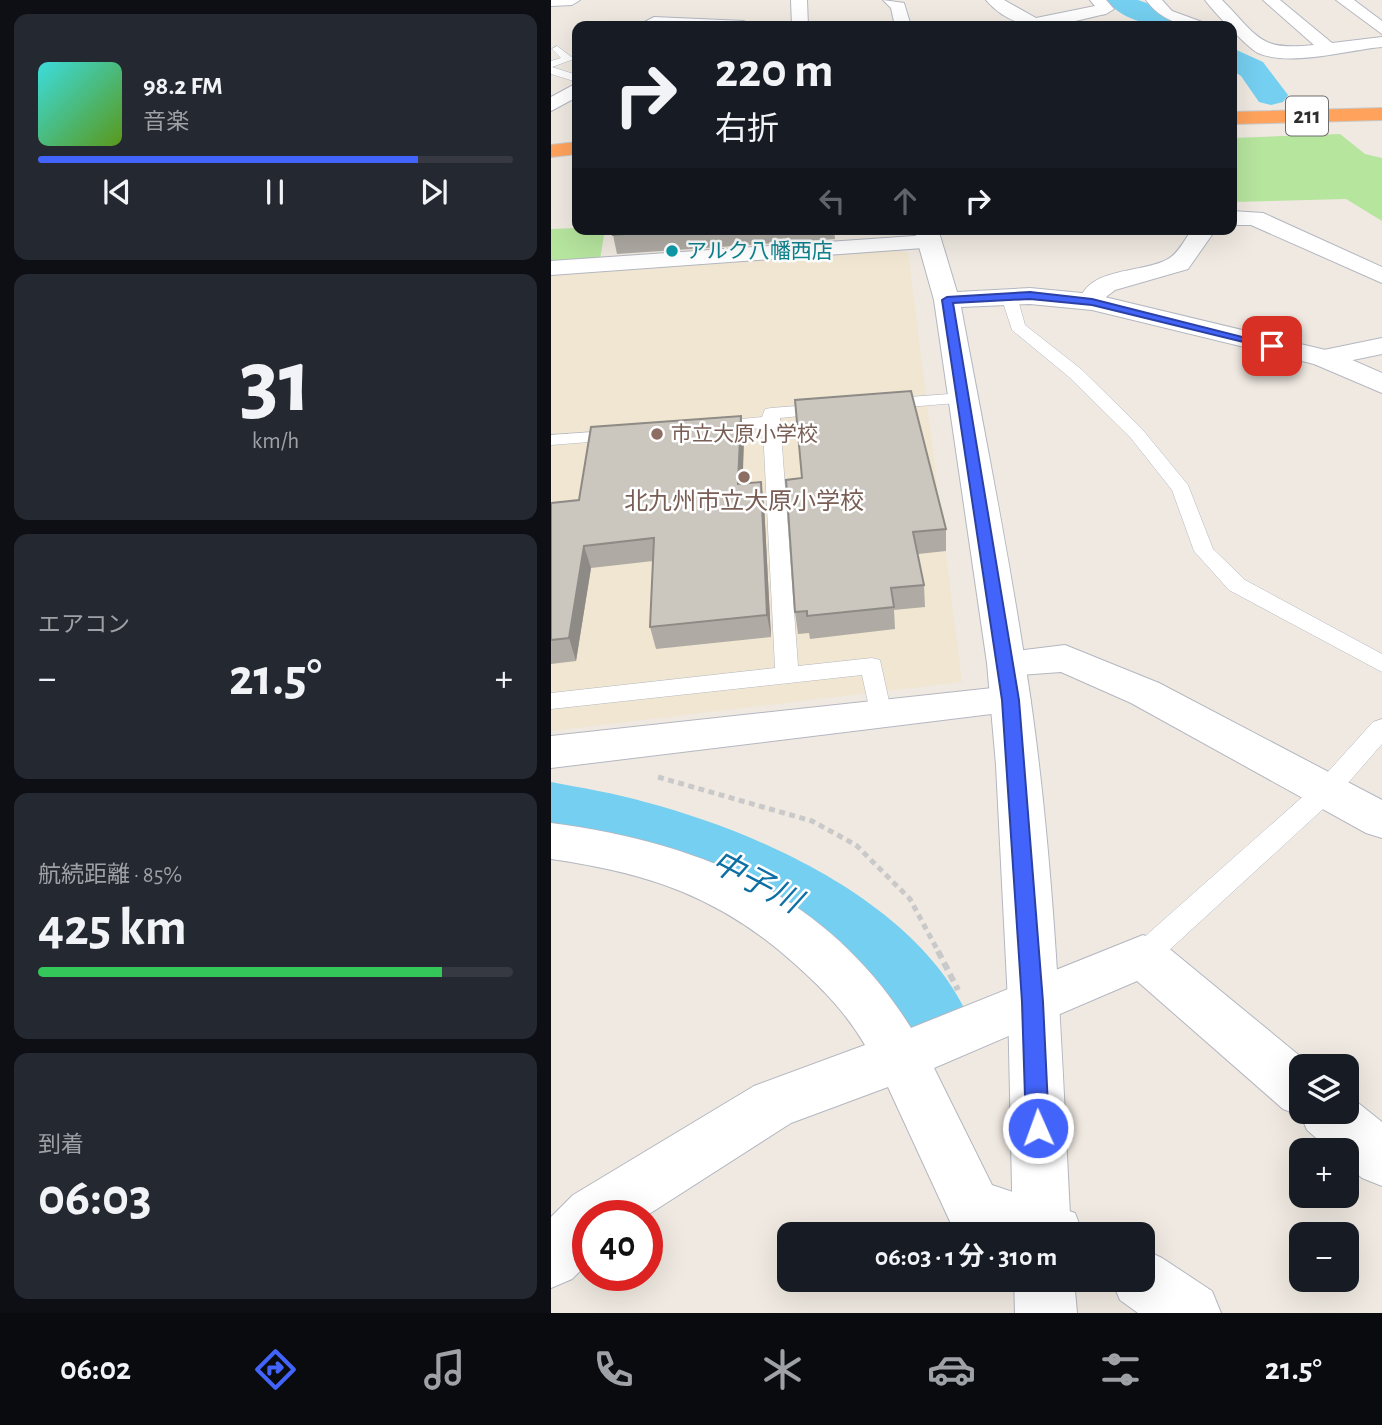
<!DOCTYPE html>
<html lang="ja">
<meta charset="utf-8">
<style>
:root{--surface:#171b24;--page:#242831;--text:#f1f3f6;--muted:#9ea1a6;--line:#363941;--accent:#4264fb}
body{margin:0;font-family:"Alegreya Sans","Noto Sans JP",sans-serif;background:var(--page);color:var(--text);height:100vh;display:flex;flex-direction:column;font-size:26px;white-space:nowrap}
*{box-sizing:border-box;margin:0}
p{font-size:23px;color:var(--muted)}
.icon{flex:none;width:38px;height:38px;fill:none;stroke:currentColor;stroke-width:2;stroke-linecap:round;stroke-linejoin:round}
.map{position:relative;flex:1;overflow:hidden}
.panel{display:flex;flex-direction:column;gap:14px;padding:14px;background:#0d0f14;width:551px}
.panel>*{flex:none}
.banner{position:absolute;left:21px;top:21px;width:665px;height:214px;border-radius:14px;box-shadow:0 7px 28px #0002;background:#171b24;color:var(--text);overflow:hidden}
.tools{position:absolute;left:738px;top:1054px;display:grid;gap:14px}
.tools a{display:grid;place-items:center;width:70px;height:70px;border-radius:14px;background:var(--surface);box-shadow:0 7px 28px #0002;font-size:35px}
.speed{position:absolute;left:21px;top:1200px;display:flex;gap:14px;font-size:35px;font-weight:700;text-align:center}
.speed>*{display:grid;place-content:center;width:91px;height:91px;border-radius:50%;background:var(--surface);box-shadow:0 7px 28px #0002;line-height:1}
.speed .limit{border:10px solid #d22;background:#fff;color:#111}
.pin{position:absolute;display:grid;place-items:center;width:60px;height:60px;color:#fff;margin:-30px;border-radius:14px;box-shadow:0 4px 10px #0006}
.me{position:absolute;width:77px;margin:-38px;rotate:358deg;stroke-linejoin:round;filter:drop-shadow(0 0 5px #0008)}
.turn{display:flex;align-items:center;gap:24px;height:147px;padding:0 28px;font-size:32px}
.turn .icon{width:91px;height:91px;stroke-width:2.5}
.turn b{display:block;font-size:49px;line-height:60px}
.lanes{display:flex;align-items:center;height:66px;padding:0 28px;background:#0003;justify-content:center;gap:35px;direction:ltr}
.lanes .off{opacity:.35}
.big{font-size:52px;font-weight:700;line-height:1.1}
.panel .card{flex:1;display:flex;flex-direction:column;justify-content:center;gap:10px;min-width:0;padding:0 24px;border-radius:14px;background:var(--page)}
.panel .dial{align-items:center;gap:0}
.dial b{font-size:91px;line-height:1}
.song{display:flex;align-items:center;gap:21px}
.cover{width:84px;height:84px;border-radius:10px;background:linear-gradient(135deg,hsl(180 70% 55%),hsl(90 70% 35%))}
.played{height:7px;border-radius:4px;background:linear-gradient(90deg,var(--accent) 80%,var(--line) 80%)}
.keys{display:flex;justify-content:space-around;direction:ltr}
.heat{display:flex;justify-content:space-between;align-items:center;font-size:38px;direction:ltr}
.charge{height:10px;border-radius:5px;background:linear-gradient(90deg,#34c759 85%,var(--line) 0)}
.trip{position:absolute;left:226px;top:1222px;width:378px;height:70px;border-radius:14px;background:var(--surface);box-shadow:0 7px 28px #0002;font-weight:700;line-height:70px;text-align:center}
.tabs{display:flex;height:112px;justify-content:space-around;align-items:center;background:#090b0e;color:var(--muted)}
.tabs .icon{width:49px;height:49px}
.tabs .current{color:var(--accent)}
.tabs b{font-size:32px;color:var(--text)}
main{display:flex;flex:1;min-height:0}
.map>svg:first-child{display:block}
.education{fill:#f0e6d1}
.green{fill:#b6e59e}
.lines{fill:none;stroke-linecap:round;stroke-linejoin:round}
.river{fill:#75cff0;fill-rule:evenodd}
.lane-casing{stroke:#b4b7c1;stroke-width:1}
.street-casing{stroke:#b4b7c1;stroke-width:2}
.secondary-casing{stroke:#b4b7c1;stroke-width:2}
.highway-casing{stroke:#c9c9c9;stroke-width:2}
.path-far1{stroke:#c9c9c9;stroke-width:5;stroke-dasharray:6 4.5;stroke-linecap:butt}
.path{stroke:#c9c9c9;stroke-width:6;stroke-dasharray:8 5;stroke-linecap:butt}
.lane{fill:#fff;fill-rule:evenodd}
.street{fill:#fff;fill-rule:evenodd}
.secondary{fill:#fff;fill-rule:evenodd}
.highway{fill:#ffa35c;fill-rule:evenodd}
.wall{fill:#afaba4}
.shaded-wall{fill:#8e8b86}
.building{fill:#cbc7bf;stroke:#8e8b86;stroke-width:2}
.route{fill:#4264fb;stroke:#2b41a3;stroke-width:2}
.culture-dot{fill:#0f9aa8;stroke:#fff;stroke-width:2.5}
.education-dot{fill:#8d6e63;stroke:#fff;stroke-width:2.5}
.labels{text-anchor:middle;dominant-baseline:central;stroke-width:5;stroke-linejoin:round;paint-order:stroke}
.far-culture-label{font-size:21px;fill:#0d838f;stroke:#fff;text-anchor:start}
.far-education-label{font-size:21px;fill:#785e54;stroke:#fff;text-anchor:start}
.shield{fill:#fff;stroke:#6d6d6d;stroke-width:2}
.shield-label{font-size:23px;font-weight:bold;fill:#2e2e2e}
.education-label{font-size:24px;fill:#785e54;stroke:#fff}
.near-water-label{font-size:32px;font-style:italic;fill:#0d6fa3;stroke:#fff}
</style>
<main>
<section class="panel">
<div class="card">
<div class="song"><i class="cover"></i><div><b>98.2 FM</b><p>音楽</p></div></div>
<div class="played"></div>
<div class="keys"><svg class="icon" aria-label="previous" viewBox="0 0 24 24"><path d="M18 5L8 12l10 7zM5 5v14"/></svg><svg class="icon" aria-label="pause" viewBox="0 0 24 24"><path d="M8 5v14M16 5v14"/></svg><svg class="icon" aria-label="next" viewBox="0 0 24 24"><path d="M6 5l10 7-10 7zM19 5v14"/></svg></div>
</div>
<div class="card dial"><b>31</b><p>km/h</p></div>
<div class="card"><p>エアコン</p>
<div class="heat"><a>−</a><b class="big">21.5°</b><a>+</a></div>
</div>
<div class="card"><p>航続距離 · 85%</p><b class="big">425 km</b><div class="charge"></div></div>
<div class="card"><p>到着</p><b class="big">06:03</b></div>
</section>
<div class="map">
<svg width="831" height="1313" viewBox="0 0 831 1313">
<rect width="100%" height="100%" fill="#efe9e1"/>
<path class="education" d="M319,249L357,252L411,682L0,731V272Z"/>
<path class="green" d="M789,134L814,154L831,158V221L795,199L681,202V138Z
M26,228L54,229L49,260L0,263V229Z"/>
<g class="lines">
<path class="river" d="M556,0H587L646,20L651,26C620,27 576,28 556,0Z
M681,48L712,62L737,95L732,102L720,105L708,102L690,76L681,70Z
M0,782C31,788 63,793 94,802C209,832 366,903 417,1016L404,1045L372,1057L340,1045L307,998L253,951L154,888L85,862L0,842Z"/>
<defs>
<path id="lane" d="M6,46L23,59L1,67L26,75V82L0,74V61L10,58L1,49Z
M458,291L466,296L474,325L530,369L591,429L637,485L662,549L694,580L831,654V672L678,590L643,551L621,490L579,437L518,377L461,330L450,296Z
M412,393L418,394L421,398L418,402L332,409L323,404L332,399Z
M273,404L282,409L279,413L229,418L247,666L321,658L329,660L341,715L337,721L329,724L321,721L311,675L0,709V693L224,668L212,428L160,432L151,427L160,422L211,417L214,409L220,408Z
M70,430L79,435L76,439L0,445V435Z
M831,719V744L784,798L602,965L592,969L582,965L578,956L582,947L766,784L822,722Z"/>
<path id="street" d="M0,0H29L21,5L0,6Z
M240,0H256L257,26H241Z
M332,0L353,3L360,26H344L340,8Z
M435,0H453L485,18L544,6L539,0H555L563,9L555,14C511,23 470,40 435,0Z
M595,0H611L621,11L662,26C634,27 612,23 595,0Z
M654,0H671C708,37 707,51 763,45L712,0H729L781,43L831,37V47C797,50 738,67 707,53C697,48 662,11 654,0Z
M785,0H803L831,21V34Z
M103,17L193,21L201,26H86Z
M26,83V97L0,111V97Z
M681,211L712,213L831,267V283L700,225H681Z
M641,229H665L637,269L564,290L555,297L550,308H532L528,302C538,266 591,274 617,259C627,254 635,238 641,229Z
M378,235L386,237L390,242L386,247L0,275V261Z
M831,338V354L773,366L763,364L759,358L763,352Z
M514,645L608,683L831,800V838L815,833L580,703L510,672L455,676L441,672L436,663L441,654Z
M460,686L474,690L480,700L474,710L0,768V736Z
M0,823C151,843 277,895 360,1028L592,935L609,941L761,1066H751V1111H796V1094L831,1122V1186L811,1178L796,1165V1150H779L756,1130L750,1116L732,1109L586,981L383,1068L441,1185L524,1213L532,1234H414L402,1228L337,1087L240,1123L95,1216H37V1263L21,1279L0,1288V1217L22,1195L203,1086L314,1045C295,1013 273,990 245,965C170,897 98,873 0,859Z
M592,1249L611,1258L661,1291L670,1313H587L569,1300L560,1279H592Z"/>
<path id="secondary" d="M363,229H387L406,292L479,288L541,294L783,352L831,373V393L763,364L541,310L479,304L410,307C432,425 456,544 474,662C504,851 510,1044 520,1234H462L457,1002L445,765L436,663L383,300Z
M463,1279H523L526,1313H464Z"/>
<path id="highway" d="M831,108V120L681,124V112Z
M26,142V154L0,157V145Z"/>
</defs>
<use href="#lane" class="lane-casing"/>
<use href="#street" class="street-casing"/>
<use href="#secondary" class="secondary-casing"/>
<use href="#highway" class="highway-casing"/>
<path class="path-far1" d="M107,777L261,821L305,845L359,899L388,953"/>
<path class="path" d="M387,951L407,990"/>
<use href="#lane" class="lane"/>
<use href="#street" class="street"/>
<use href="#secondary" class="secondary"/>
<use href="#highway" class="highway"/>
</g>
<path class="wall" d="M63,229H283L284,239L66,254L62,235Z
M190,416L193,437L191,484L213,504L220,637L105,649L99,627L102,561L40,568L25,661L0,664V503L28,500Z
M251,478L395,529V551L367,554L373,585L374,607L343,610L344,629L259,639L258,633L247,634L244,612Z"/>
<path class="shaded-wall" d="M190,416L193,437L191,506L187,484Z
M210,482L213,504L220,637L216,615Z
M33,546L40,568L25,661L18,638Z"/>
<path class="building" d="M63,229H148L62,235Z
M360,391L395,529L362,532L373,585L340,588L343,607L256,616V611L244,612L235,480L251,478L244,400Z
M190,416L187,484L210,482L216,615L99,627L103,538L33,546L18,638L0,640V503L28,500L40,427Z"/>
<path class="route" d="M479,292L541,299L727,346L721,349L541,305L479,299L402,303L468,700L492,1002L498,1128L495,1136L487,1139L479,1136L475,1128L471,1002L451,700L391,300L396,297Z"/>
<circle class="culture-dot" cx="121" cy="251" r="7"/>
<g class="education-dot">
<circle cx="106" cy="434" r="7"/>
<circle cx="193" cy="477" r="7"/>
</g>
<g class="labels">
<g class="far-culture-label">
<text x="135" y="251">アルク八幡西店</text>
</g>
<g class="far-education-label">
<text x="120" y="434">市立大原小学校</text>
</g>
<rect class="shield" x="735" y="96.5" width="42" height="39" rx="5"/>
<g class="shield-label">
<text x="756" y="116">211</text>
</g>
<g class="education-label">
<text x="193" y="502">北九州市立大原小学校</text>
</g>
<g class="near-water-label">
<text transform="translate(205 882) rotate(28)">中子川</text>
</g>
</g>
</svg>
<div class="tools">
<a><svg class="icon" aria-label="layers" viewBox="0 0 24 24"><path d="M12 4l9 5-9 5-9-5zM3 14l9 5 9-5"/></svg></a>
<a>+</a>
<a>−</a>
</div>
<div class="speed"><div class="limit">40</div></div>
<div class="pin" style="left:721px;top:346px;background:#d93025"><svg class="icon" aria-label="arrive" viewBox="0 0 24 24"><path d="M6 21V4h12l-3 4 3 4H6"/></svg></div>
<svg class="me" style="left:487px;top:1128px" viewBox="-20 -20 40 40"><circle r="17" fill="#4264fb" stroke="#fff" stroke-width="3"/><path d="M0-11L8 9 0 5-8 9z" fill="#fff"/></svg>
<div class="trip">06:03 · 1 分 · 310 m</div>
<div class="banner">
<div class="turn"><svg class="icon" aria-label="right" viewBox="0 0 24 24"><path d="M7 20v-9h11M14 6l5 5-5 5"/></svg><div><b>220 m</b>右折</div></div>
<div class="lanes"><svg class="icon off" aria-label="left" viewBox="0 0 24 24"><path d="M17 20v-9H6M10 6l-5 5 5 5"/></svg><svg class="icon off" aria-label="ahead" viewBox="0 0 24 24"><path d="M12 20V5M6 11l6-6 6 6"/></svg><svg class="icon" aria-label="right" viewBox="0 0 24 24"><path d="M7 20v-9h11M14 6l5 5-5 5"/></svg></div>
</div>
</div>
</main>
<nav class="tabs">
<b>06:02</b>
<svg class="icon current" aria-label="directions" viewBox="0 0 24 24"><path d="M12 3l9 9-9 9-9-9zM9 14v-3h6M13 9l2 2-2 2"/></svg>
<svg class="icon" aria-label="music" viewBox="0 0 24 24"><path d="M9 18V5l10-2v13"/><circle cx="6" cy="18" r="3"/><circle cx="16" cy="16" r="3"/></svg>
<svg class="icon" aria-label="phone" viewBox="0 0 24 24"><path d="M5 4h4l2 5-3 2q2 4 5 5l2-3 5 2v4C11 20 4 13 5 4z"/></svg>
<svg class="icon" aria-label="climate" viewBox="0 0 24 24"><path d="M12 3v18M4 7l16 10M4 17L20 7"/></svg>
<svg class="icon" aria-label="car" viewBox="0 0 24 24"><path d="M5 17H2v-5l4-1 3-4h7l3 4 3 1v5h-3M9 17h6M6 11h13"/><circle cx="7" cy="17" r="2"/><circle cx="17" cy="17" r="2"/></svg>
<svg class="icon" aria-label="filters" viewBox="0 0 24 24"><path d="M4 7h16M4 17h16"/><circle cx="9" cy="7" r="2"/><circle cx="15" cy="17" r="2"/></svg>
<b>21.5°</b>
</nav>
